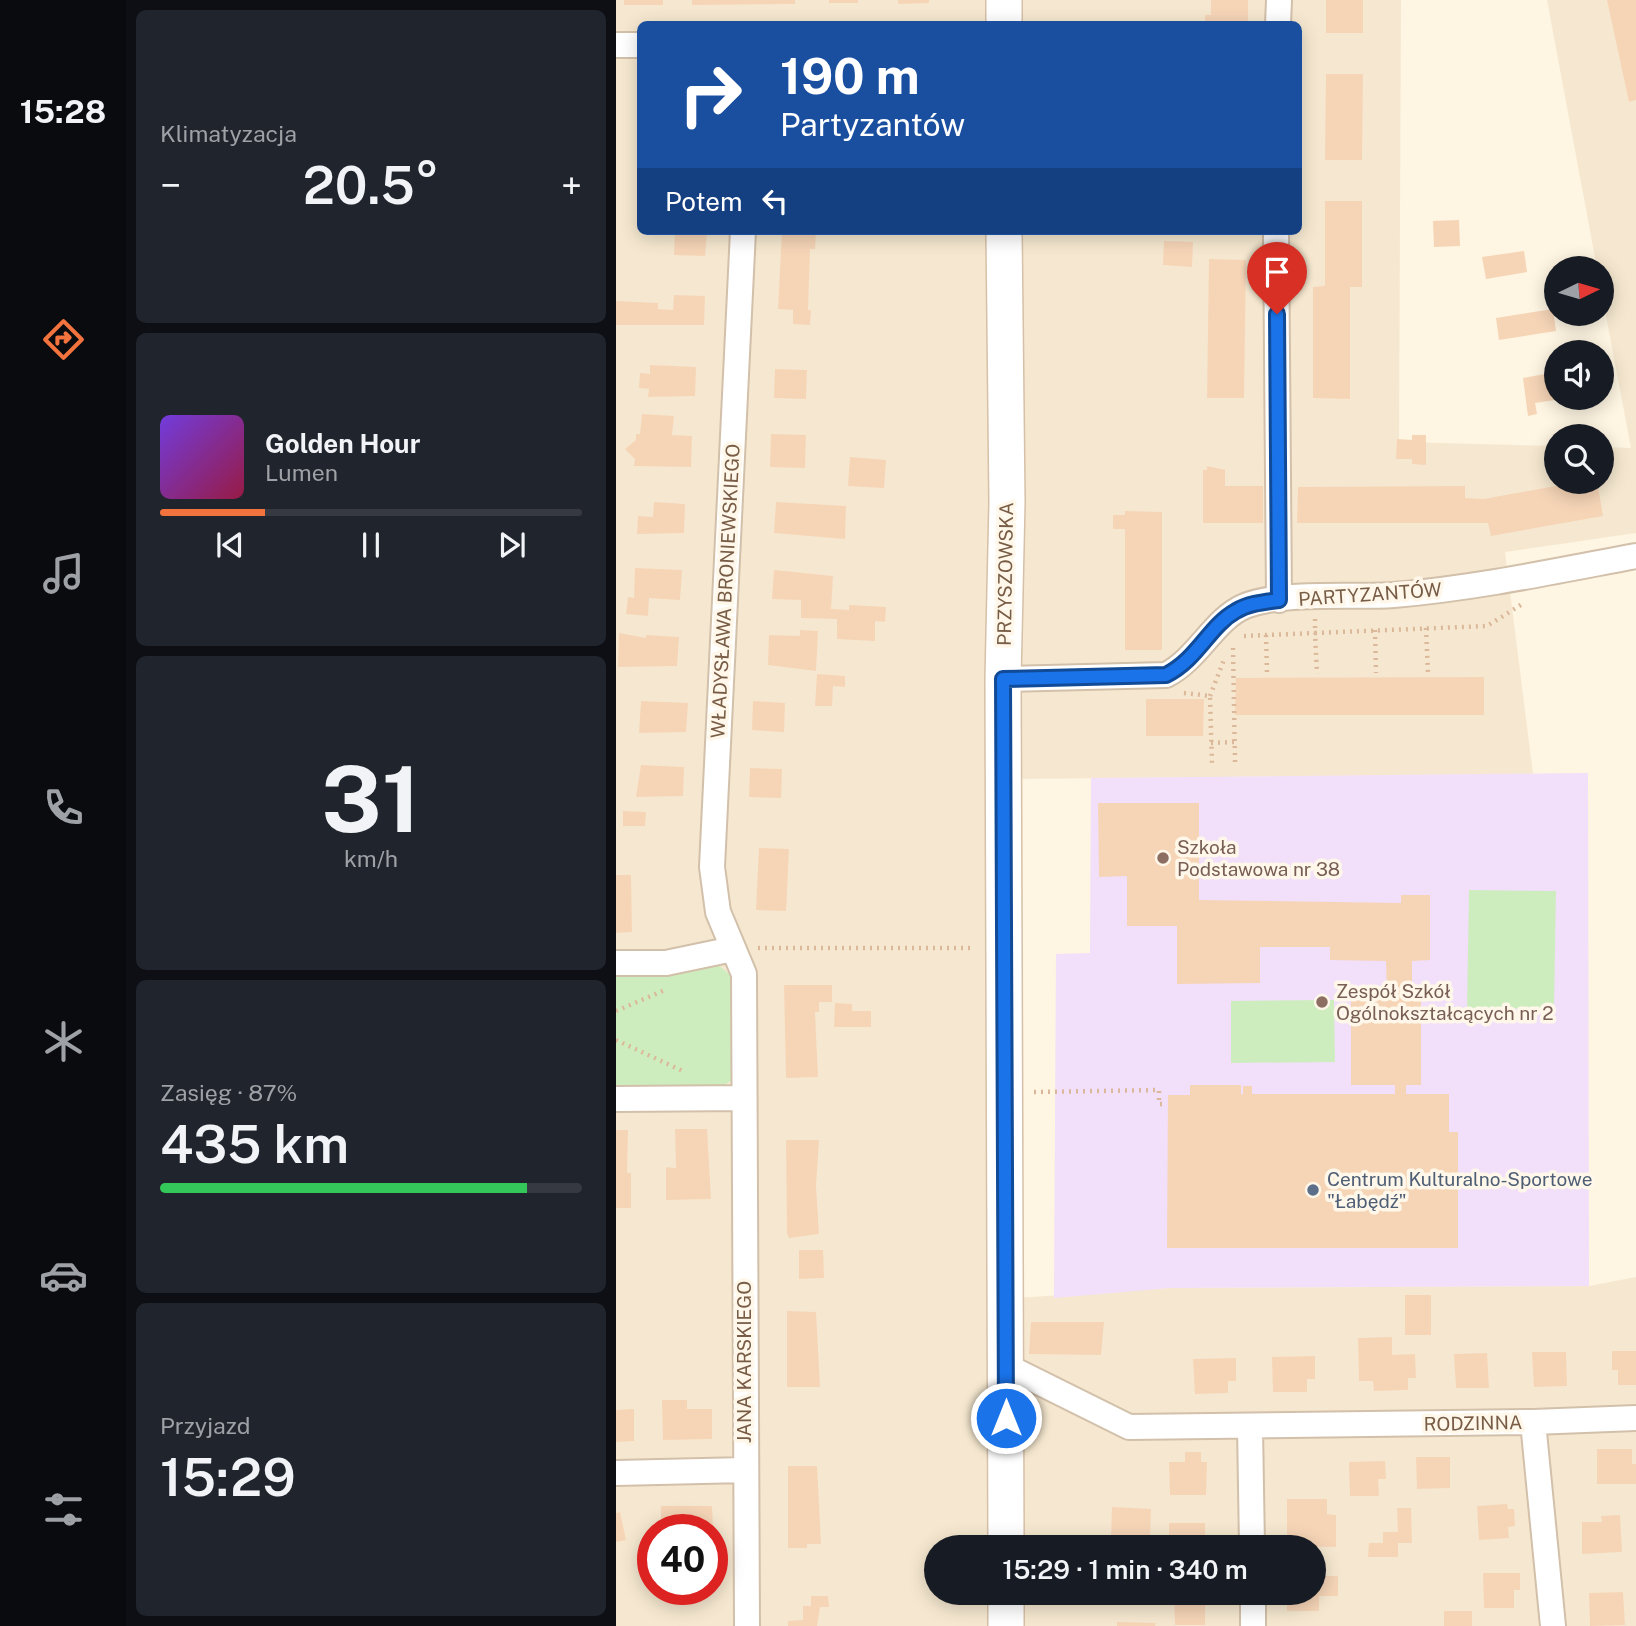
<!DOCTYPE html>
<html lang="pl">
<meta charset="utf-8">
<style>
:root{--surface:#171b24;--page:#20242c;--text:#f1f3f6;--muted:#9ea1a6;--line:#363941;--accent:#f2733d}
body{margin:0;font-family:"Public Sans",sans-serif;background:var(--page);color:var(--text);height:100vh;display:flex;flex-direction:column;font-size:26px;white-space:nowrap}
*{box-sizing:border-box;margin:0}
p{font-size:23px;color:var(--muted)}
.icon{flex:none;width:38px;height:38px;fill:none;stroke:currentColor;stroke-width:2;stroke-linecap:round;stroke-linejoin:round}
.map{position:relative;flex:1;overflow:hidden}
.panel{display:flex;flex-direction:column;gap:10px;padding:10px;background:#0d0f14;width:490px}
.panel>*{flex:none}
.hud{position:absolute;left:21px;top:21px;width:665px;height:214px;border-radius:10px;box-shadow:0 4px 18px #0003;background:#1a4fa0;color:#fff;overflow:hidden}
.needle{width:46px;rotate:85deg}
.fabs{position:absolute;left:928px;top:256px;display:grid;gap:14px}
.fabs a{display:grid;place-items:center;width:70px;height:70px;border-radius:50%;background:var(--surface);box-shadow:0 4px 18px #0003;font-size:35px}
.speed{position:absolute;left:21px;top:1514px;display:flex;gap:14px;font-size:35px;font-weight:700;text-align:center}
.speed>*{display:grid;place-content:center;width:91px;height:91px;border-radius:50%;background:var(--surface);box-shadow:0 4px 18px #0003;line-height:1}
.speed .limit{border:10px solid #d22;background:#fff;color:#111}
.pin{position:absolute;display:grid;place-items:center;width:60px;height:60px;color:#fff;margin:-72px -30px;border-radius:50% 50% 50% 0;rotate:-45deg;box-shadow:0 0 7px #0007}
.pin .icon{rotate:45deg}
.me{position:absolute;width:77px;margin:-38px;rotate:0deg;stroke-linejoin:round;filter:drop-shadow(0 0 5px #0008)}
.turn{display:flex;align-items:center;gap:24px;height:147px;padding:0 28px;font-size:32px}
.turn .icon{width:91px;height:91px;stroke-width:2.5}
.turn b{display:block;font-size:49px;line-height:60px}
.then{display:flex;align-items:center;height:66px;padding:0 28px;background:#0003;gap:14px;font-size:26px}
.big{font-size:52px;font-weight:600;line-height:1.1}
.panel .card{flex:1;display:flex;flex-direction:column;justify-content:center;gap:10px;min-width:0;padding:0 24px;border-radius:10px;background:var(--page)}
.panel .dial{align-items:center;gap:0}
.dial b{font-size:91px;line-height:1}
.song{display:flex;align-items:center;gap:21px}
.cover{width:84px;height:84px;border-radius:10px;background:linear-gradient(135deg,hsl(260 70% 55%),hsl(340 70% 35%))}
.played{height:7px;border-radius:4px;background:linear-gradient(90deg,var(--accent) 25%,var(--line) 25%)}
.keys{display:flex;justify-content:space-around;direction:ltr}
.heat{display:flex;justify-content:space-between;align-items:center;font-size:38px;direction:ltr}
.charge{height:10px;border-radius:5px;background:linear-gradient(90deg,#34c759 87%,var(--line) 0)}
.trip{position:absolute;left:308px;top:1535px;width:402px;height:70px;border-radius:35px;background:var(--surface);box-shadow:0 4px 18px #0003;font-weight:600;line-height:70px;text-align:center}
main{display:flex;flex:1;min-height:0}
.dock{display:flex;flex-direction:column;width:126px;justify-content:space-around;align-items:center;background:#090b0e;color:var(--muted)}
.dock .icon{width:49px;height:49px}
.dock .active{color:var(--accent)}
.dock b{font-size:32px;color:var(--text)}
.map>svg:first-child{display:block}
.residential{fill:#f6e8d0;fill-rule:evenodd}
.education{fill:#f2dffa}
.green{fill:#ceedbf}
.building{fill:#f6d5b7}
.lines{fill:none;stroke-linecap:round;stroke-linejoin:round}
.street-casing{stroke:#d2c0aa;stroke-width:28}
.secondary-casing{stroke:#d6c0a7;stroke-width:38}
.path{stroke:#dbb89a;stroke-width:4.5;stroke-dasharray:2 5;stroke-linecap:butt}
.street{stroke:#fff;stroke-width:24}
.secondary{stroke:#fff;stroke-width:35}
.route-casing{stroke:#114b97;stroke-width:18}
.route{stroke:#1a73e8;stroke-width:12}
.education-dot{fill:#8d6e63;stroke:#fff8ea;stroke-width:2.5}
.service-dot{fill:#5c6f8a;stroke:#fff8ea;stroke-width:2.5}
.labels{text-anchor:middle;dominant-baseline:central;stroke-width:7;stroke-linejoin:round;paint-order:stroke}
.street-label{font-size:19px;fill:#785c46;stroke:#fff8ea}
.education-label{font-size:19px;fill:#785e54;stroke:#fff8ea;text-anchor:start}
.service-label{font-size:19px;fill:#4e5e75;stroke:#fff8ea;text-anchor:start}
</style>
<main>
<nav class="dock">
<b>15:28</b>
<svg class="icon active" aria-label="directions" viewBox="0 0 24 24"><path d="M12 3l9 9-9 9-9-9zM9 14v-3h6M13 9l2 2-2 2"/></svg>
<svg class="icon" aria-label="music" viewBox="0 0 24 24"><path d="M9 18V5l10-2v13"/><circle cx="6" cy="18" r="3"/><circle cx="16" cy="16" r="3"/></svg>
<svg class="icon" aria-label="phone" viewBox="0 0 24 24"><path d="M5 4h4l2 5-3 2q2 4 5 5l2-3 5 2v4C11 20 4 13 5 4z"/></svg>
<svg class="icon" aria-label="climate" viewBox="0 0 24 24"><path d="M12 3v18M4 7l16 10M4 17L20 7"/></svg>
<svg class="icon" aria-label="car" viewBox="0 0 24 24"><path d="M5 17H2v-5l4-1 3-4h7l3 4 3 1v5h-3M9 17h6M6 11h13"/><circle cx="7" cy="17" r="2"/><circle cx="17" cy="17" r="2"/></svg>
<svg class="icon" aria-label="filters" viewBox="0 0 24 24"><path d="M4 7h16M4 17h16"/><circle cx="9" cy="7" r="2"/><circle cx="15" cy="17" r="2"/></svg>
</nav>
<section class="panel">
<div class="card"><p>Klimatyzacja</p>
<div class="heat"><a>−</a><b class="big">20.5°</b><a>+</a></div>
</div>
<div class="card">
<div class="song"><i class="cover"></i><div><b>Golden Hour</b><p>Lumen</p></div></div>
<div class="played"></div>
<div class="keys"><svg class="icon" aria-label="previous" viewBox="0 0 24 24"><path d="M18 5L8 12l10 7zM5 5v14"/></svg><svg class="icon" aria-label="pause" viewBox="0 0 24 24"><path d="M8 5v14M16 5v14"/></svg><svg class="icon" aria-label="next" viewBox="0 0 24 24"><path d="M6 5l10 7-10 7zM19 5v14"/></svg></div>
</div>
<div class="card dial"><b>31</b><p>km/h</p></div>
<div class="card"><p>Zasięg · 87%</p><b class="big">435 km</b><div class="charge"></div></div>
<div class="card"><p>Przyjazd</p><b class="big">15:29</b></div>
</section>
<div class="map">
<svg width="1020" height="1626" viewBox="0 0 1020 1626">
<rect width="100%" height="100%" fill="#fef5e2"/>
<path class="residential" d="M0,0H785L783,442L940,446V481H985V447L1015,448L985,289V268H981L931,0H1020V533L889,552L917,774L388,779L383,1299L554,1288L973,1286L1020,1277V1626H0ZM24,24H682V231H24ZM37,1530H96V1589H37ZM320,1547H698V1592H320Z"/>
<path class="education" d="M972,773L973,1286L554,1288L438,1298L440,954L474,953L475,778Z"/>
<path class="green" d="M853,890L940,891L938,1009L851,1008Z
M96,960L117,977V1080L106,1086L0,1087V972Z
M718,1000L719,1062L615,1063V1001Z"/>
<path class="building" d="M8,0H47V5H8Z
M76,0H179V4L76,5Z
M213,0H242V3H213Z
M282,0H313V3L282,4Z
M595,0H632V24H589V15H595Z
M710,0H747V33H710Z
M991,0H1020V100L1013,102Z
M710,74H747L746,160H709Z
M709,201H746V287H734V399L697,398V287L709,286Z
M843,220L844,246L818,247L817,221Z
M59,231H91L89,256L58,255Z
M166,231H200L199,249H194L192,310H195L194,325L177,324V310L162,309Z
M548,241L577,242L576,267L547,265Z
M908,251L911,272L870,279L866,257Z
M593,259L630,260L628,398H591Z
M58,295L89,296L88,325H0V301L42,303V309L57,310Z
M937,309L940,331L883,340L880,318Z
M34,365L80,367L79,396L32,397L33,389L23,388L24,373L34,374Z
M159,369L191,370L190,399L158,398Z
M935,373L939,400L919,403L921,414L912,416L907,378Z
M26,414L58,416L56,435L76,436L75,467L18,466L19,459L9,449L20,440V434H24Z
M155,434L190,435L189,468L154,467Z
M796,435H810V465L796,464V459H780L781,439L796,440Z
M234,457L270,460L268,488L232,486Z
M591,466L609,470V486H647V523H587V470H591Z
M967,481H981L987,516L875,536L872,523H681L682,487L849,486V498L868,499Z
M38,502L69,504L68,533L21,534L22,516L37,517Z
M160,502L230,506L229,539L158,533Z
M509,511L546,512V650H509V529H497V515H509Z
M19,568L66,570L64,600L33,598L32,616L10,614L12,597L18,598Z
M158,570L217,576L215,609L233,610V605L270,607L269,622L259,621V641L221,639V619L185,618V600L156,599Z
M184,630L202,631L200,671L152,665L153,635L184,636Z
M3,633L30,638V635L63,637L61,666L2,667Z
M201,674L229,676V687L217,686L216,706H199Z
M868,677V715H619L620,678Z
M530,699H588L587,736H530Z
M25,701L72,703L70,732L23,733Z
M137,701L169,703L168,732L136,730Z
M25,765L68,767L67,796L20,797Z
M134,768L166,769L165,798L133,797Z
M482,803H583V900L785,903V895H814V960L796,961V994H805V1085H790V1094H833V1132H842V1248H551L552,1095H574V1085H625V1094L627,1095V1086H636V1094H779V1085H735V994H771L770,961L714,960V947H644V983L561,984V926H511V876L483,877Z
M7,811L30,812L29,826H7Z
M143,848L173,849L170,911L140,910Z
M0,875H15L16,932L0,933Z
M168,985H216V1002H203V1012H199L202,1077L170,1078Z
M219,1003L236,1004V1011H255V1027H218Z
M59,1129H91L95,1199L50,1200V1167L60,1168Z
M0,1130H12L11,1173H15V1208H0Z
M170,1140H203L200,1186L203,1234L173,1238L171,1233Z
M183,1250H207L208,1278L183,1279Z
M789,1295H815V1335H789Z
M171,1311L200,1312L204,1387H171Z
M415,1322H488L485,1355L413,1354Z
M776,1337V1355L799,1354L800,1378H792V1390L758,1391L757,1381H743L742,1338Z
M996,1351H1020V1385H1002V1370H996Z
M916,1352H950L951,1386L918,1387Z
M871,1353L873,1388H840L838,1354Z
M699,1356V1379H691V1392H657L656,1357Z
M620,1358V1381H612V1393L579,1394L577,1359Z
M46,1400H71V1409H96V1439L47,1440Z
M18,1409V1441L0,1442V1410Z
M981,1449H1016V1464H1020V1484H981Z
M569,1452H585V1462H591L590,1495H554L553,1462H569Z
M800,1457H834V1488L801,1489Z
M769,1461L770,1479H762L763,1496H734L733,1462Z
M172,1466H201L205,1544H191V1548H172Z
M671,1499H711V1514L720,1515V1547L671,1546Z
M891,1504L892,1509H898L899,1526L892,1527L893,1538L863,1540L861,1506Z
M45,1506H96L97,1530H45Z
M496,1507L535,1509L534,1540L495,1538Z
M781,1508H795L796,1543H782V1557H752L753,1543H767V1532H782Z
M4,1512L10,1540L0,1542V1513Z
M1004,1515L1006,1552L966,1554V1522H986L985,1516Z
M553,1523H589V1537H599V1547H558V1543H553Z
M867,1573H904V1590H898V1608H868Z
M698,1576H722V1596H703V1611H671V1592H698Z
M558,1592H589V1625H559Z
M1007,1592L1009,1625L974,1626L973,1593Z
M195,1596H212L213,1607H204L201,1626H172V1621L187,1620V1606H195Z
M828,1611H856V1626H828Z
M501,1622L540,1623L539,1626H501Z"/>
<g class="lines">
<defs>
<path id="street" d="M662,24L663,0
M0,45H24
M127,231L96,867L102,912L128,974L131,1626
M660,231L663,600
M387,679L550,675C582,659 598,619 629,606C667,591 736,598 778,595C860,588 940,571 1020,556
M0,963H50L117,949
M0,1099L128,1098
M390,1366L513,1427L917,1422L937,1626
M917,1422L1020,1418
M634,1427L636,1547
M0,1473L129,1470
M637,1592V1626"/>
<path id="secondary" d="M388,24V0
M388,231L391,502L387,679L390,1547
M390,1592V1626"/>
</defs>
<use href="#street" class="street-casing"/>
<use href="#secondary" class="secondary-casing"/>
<path class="path" d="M699,619V633L871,626L908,603
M810,628L812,673
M759,630L760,673
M650,635L651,673
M628,636L699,633L701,674
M617,648L619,762
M568,693L594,696L596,764
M594,696L609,657
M595,743L618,742
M142,948H358
M0,1011L49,990
M0,1040L69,1072
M418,1092L543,1090V1104H551"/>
<use href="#street" class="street"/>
<use href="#secondary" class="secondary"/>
</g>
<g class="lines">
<defs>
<path id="route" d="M390,1418L387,679L550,675C582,659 593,626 620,611C633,603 649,602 663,600L661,314"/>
</defs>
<use href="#route" class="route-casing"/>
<use href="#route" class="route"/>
</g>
<g class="education-dot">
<circle cx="547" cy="858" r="7"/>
<circle cx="706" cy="1002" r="7"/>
</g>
<circle class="service-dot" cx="697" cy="1190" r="7"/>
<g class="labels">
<g class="street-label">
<text transform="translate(389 574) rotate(-89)">PRZYSZOWSKA</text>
<text transform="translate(109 591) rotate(-87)">WŁADYSŁAWA BRONIEWSKIEGO</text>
<text transform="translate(754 594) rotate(-4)">PARTYZANTÓW</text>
<text transform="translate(128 1362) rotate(-90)">JANA KARSKIEGO</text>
<text transform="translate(857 1423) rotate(-1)">RODZINNA</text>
</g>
<g class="education-label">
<text x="561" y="847">Szkoła<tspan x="561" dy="22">Podstawowa nr 38</tspan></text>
<text x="720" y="991">Zespół Szkół<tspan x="720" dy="22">Ogólnokształcących nr 2</tspan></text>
</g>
<g class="service-label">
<text x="711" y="1179">Centrum Kulturalno-Sportowe<tspan x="711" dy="22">"Łabędź"</tspan></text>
</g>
</g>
</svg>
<div class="fabs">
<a><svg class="needle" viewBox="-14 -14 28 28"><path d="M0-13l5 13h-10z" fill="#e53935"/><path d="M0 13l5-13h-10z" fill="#9ea1a6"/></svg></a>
<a><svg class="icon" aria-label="sound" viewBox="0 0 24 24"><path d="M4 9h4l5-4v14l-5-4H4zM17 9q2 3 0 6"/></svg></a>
<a><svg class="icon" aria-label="search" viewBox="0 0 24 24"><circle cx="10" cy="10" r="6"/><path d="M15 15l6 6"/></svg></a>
</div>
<div class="speed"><div class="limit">40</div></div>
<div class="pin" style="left:661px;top:314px;background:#d93025"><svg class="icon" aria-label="arrive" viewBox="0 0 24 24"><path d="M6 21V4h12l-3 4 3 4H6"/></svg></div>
<svg class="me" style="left:390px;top:1418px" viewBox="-20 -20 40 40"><circle r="17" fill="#1a73e8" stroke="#fff" stroke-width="3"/><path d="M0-11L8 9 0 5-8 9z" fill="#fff"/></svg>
<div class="trip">15:29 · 1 min · 340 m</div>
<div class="hud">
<div class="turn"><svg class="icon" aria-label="right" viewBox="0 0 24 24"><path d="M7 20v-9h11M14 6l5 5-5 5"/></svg><div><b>190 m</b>Partyzantów</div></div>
<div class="then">Potem<svg class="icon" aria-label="left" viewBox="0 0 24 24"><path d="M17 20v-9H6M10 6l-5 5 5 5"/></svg></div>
</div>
</div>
</main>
